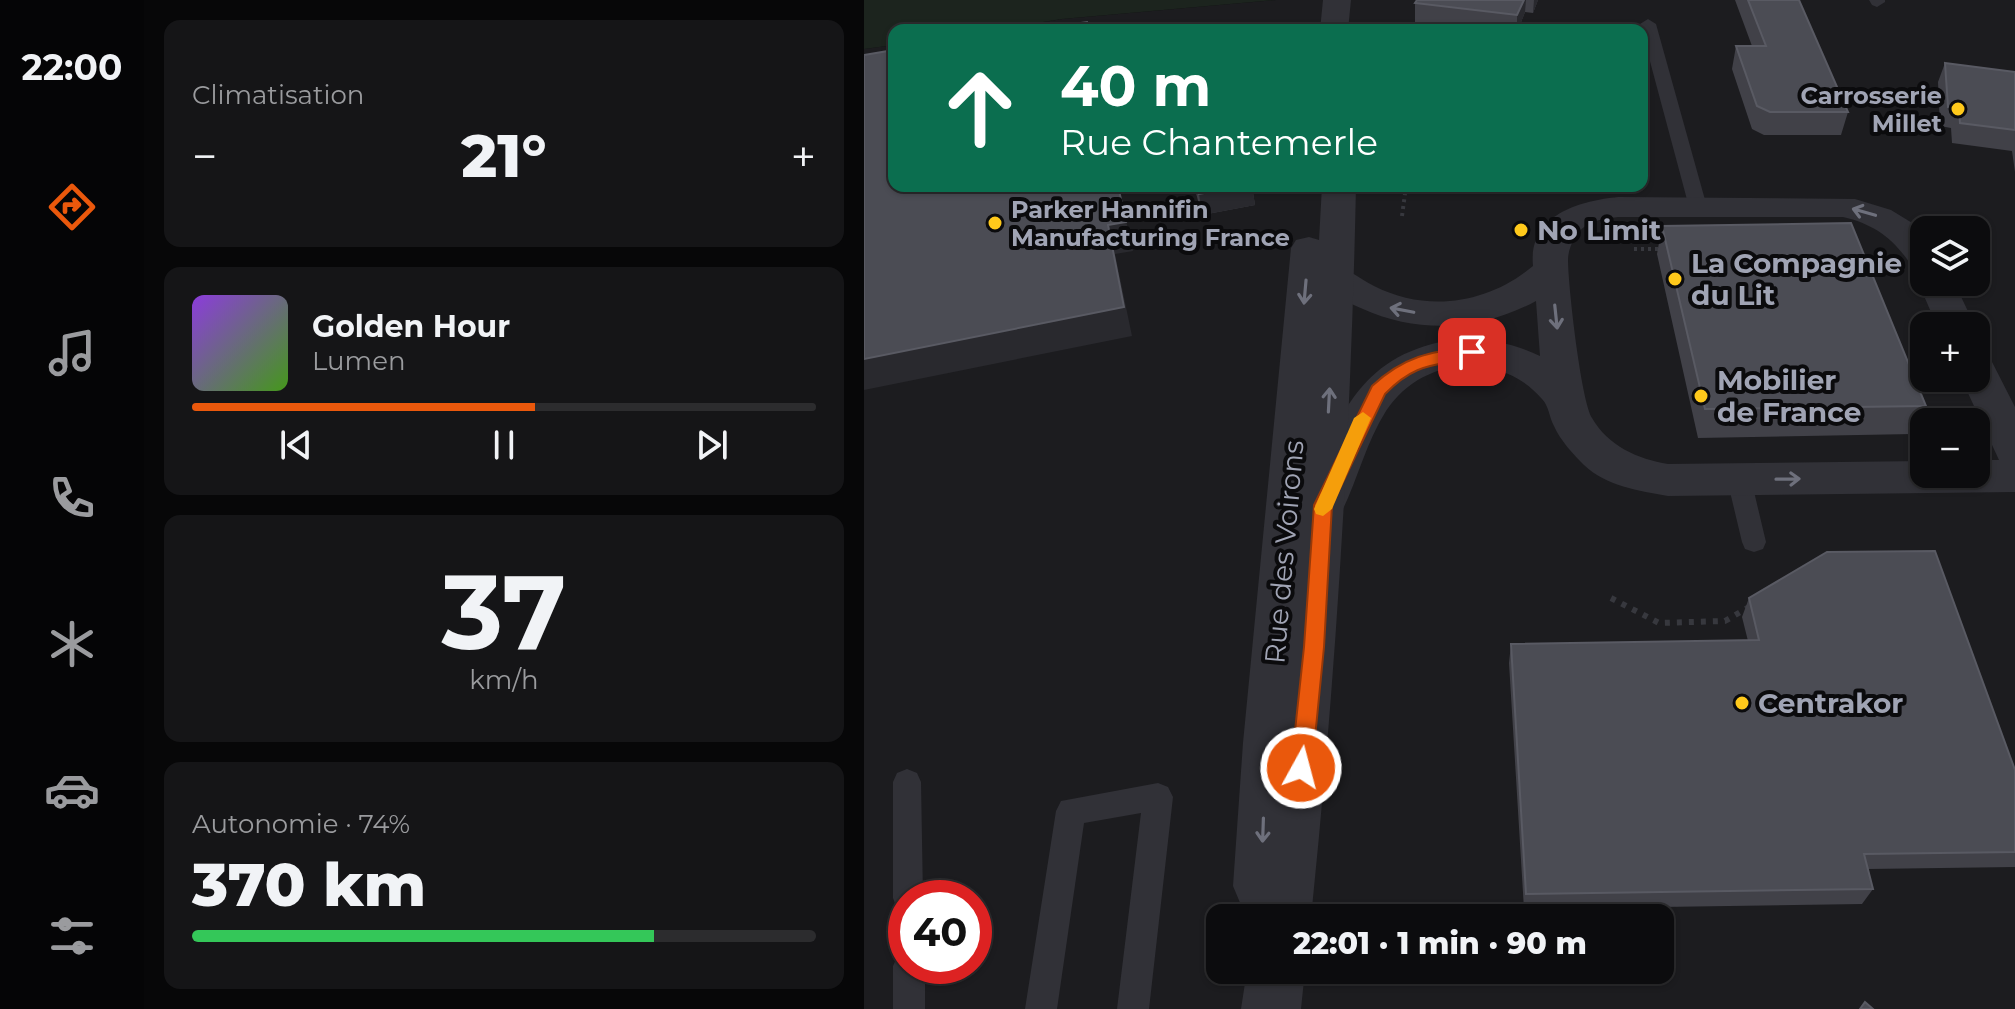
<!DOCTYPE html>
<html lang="fr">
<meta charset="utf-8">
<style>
:root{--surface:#0c0c0e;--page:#151517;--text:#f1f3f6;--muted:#9a9b9e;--line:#2c2c2e;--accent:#ea580c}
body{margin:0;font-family:Montserrat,sans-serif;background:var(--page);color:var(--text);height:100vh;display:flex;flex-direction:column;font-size:30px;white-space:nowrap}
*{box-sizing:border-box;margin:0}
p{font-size:26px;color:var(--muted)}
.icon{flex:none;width:44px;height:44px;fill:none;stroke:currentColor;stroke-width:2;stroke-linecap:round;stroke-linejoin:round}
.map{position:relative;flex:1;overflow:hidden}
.drawer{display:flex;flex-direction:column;gap:20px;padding:20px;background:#070708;width:720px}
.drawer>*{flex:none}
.guide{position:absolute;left:24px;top:24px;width:760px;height:168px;border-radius:16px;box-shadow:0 2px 6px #0004,0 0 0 2px var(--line);background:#0b6e4f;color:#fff;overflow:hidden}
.controls{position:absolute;left:1046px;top:216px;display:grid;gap:16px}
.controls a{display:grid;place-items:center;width:80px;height:80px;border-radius:16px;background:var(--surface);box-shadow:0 2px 6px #0004,0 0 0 2px var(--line);font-size:40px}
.speed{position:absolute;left:24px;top:880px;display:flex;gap:16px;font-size:40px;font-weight:700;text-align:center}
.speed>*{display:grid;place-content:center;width:104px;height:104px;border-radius:50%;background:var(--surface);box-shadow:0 2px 6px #0004,0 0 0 2px var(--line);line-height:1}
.speed .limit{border:12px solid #d22;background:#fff;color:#111}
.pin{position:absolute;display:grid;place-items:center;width:68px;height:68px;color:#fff;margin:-34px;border-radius:16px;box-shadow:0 4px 12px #0006}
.me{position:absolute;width:88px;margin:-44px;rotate:7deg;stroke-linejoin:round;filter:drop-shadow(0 0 6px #0008)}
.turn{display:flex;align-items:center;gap:28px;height:168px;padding:0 40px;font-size:36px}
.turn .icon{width:104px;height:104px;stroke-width:2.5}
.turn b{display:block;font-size:56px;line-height:68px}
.big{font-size:60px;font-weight:800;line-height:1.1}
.drawer .widget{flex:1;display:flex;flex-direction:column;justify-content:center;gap:12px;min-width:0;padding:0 28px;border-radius:16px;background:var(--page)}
.drawer .dial{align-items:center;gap:0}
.dial b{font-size:104px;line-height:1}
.song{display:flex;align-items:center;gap:24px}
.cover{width:96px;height:96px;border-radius:12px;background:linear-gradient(135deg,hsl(270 70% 55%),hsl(100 70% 35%))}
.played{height:8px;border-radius:4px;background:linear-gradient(90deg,var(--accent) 55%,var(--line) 55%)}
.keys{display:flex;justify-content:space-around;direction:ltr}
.heat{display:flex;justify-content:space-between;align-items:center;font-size:44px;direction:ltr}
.charge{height:12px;border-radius:6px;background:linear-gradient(90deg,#34c759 74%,var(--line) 0)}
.trip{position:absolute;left:342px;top:904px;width:468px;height:80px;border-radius:16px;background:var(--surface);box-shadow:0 2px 6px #0004,0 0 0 2px var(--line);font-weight:800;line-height:80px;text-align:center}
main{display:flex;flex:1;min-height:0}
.tabs{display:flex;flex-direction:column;width:144px;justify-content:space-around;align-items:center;background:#050506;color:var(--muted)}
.tabs .icon{width:56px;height:56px}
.tabs .on{color:var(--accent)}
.tabs b{font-size:36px;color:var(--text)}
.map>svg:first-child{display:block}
.built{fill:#1c1c1f;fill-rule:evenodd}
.green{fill:#1c241e}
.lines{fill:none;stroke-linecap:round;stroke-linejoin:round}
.path-far1{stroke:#37383e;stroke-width:4;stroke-dasharray:3 4;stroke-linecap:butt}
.path{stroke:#37383e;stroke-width:6;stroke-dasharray:5 7;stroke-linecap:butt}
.service{fill:#313137;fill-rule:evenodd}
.minor{fill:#313137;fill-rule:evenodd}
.tertiary{fill:#313137;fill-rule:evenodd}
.wall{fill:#414148}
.shaded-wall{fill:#29292e}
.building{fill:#4b4c54;stroke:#595a63;stroke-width:2}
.oneway{stroke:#6e707c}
.route{fill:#ea580c;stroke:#983908;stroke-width:2}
.slow{fill:#f59e0b}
.poi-dot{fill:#ffc91b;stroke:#0b0b0d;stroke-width:3}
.labels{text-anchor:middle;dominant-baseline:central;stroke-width:8;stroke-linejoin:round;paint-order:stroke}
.far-poi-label{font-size:24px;font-weight:bold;fill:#a0a4b4;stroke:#0b0b0d;text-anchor:end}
.poi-label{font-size:28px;font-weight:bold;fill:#a0a4b4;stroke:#0b0b0d;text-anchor:start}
.street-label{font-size:28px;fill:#a0a4b4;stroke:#0b0b0d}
</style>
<main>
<nav class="tabs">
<b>22:00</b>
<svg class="icon on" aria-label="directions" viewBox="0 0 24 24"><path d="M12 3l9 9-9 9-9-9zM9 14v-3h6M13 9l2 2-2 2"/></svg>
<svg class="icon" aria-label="music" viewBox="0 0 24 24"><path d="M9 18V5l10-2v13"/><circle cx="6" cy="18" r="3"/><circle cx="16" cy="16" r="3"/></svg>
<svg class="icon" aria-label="phone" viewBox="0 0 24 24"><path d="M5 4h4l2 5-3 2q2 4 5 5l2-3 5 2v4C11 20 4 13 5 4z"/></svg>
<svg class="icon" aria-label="climate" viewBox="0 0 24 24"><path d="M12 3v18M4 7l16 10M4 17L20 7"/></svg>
<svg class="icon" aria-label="car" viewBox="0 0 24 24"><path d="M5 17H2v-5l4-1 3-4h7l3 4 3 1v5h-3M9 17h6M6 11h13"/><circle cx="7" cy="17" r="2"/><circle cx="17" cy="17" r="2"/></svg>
<svg class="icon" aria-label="filters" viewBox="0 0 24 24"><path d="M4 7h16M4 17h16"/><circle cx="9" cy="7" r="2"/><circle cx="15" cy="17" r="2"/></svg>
</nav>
<section class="drawer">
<div class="widget"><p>Climatisation</p>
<div class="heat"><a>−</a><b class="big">21°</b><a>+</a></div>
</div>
<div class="widget">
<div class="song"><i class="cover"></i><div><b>Golden Hour</b><p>Lumen</p></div></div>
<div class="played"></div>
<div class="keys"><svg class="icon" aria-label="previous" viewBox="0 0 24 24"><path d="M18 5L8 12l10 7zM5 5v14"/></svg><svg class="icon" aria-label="pause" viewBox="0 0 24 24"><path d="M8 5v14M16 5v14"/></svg><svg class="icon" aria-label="next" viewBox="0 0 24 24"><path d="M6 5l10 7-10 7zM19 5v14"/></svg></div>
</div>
<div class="widget dial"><b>37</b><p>km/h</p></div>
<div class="widget"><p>Autonomie · 74%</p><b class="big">370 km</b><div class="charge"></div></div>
</section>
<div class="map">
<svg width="1151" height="1009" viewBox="0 0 1151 1009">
<rect width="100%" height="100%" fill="#101012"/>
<path class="built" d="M412,0H1151V1009H0V49L30,45V186H778V30H127L198,19ZM1060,230H1112V282H1060ZM1060,326H1112V378H1060ZM1060,422H1112V474H1060ZM42,898H110V966H42ZM356,918H796V970H356Z"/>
<path class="green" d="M0,0H412L198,19L127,30H30V45L0,49Z"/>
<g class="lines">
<path class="path-far1" d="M538,216L542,186
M770,249H799"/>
<path class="path" d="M747,598L795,623L861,621L885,607"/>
<path class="service" d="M1005,0H1021V2L1013,7L1008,5Z
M784,19L792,24L843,207L841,211H827L825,207L776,24Z
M875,470L883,473L887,479L902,542L899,549L890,552L881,549L878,542L863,479L867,473Z
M43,769L53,773L57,782L59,898H42V912L33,909L29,898V782L33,773Z
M294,783L304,787L309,797L285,1009H253L277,813L220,823L193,1009H161L192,811L197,801Z
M42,951V966H61V1009H29V966L34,955Z"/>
<path class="minor" d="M754,197L991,199L1027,210L1058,229L1060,268L1047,265C1030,239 1010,224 979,217H754C737,219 721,221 711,237C707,244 704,252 704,260C704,285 717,400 728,418C744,446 774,459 804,464L1060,461V474H1112V460H1135L1097,378H1112V354L1126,358L1151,407V492L804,496C775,491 742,486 720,465C709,454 696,440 690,426C685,417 685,406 678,399C635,349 557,357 522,411C501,444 493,483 475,517L459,522L443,517L437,505C469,435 485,366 568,344C604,334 642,340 676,356L672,301C617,331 555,334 499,309C482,302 464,293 454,278L459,270C482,264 491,276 510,286C563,313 624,304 669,266C664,215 715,201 754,197Z
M1060,273V282H1090L1111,326H1073L1054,282Z"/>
<path class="tertiary" d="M459,0H487L484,30H456Z
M458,186H492C487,431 472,674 447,918H389L390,911L377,905L369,886L379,743L427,248L432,240L445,237L455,240Z
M383,970H441L437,1009H377Z"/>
</g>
<path class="wall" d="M553,0H674L669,13L661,12L654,30H620L551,22V3Z
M871,0H935L984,112L977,135H900L888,129L868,69L872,46H888Z
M1081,63L1151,72V172L1148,151L1088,143L1087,128L1076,126L1074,82Z
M330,186H388L391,205L338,215Z
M798,226L1062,406L1049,434L834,438L793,254Z
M885,598L1151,770V867L1004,869L1009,889L998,904L660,909L645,663L647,644L884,641L878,617Z"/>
<path class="shaded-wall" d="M660,0H662L661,12L654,30H653V15Z
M670,0H674L669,13Z
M254,186L269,251L251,254L268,336L0,390V359L244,225Z
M382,186H388L391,205L338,215L335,194Z"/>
<path class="building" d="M553,0H660L653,15L551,3Z
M884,0H935L984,112H906L893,106L872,46H902Z
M223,22L225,30H168Z
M30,50V186H254L262,222L244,225L260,307L0,359V55Z
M1081,63L1151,72V130L1096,123L1095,108L1084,107Z
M332,186H382L335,194Z
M987,223L1062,406L841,409L798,226Z
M1071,551L1151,770V852L1000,854L1009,889L662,894L647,644L895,640L885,598L963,552Z
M1001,1002L1009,1009H996Z"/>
<defs><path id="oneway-shaft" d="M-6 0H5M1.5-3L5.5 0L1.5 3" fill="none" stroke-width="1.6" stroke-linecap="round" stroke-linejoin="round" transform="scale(2)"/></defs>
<g class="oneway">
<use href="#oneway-shaft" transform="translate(1000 212) rotate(-164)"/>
<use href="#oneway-shaft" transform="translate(441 292) rotate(95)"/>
<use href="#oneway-shaft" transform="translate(538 310) rotate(-169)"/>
<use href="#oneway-shaft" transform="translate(692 317) rotate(84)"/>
<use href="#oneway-shaft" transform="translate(465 400) rotate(-87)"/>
<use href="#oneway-shaft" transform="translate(924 479) rotate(-1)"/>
<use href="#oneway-shaft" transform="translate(399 830) rotate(92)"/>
</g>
<path class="route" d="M608,346L616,352L614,356C573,367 554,360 521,394L468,505L460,647L448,768L445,775L437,778L430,775L427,768L440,647L450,505L508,386C540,356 566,352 608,346Z"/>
<path class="slow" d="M499,412L507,418L468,509L459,516L452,514L450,509L490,418Z"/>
<g class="poi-dot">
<circle cx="1094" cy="109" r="8"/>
<circle cx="131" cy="223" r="8"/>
<circle cx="657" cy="230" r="8"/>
<circle cx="811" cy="279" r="8"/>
<circle cx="837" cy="396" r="8"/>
<circle cx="878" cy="703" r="8"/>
</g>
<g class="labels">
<g class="far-poi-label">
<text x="1078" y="95">Carrosserie<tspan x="1078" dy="28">Millet</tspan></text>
<text x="147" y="209" text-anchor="start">Parker Hannifin<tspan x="147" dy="28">Manufacturing France</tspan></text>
</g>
<g class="poi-label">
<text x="673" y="230">No Limit</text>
<text x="827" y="263">La Compagnie<tspan x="827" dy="32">du Lit</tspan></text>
<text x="853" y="380">Mobilier<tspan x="853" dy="32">de France</tspan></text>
<text x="894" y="703">Centrakor</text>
</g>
<g class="street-label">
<text transform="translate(420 552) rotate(-85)">Rue des Voirons</text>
</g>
</g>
</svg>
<div class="controls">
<a><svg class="icon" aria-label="layers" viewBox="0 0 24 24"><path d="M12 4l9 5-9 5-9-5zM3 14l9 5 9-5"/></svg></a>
<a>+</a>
<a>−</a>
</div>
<div class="speed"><div class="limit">40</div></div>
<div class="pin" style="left:608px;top:352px;background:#d93025"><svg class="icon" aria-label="arrive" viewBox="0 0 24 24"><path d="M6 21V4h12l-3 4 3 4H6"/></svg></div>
<svg class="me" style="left:437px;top:768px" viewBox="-20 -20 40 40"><circle r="17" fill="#ea580c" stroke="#fff" stroke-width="3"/><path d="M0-11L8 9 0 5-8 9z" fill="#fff"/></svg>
<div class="trip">22:01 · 1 min · 90 m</div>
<div class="guide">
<div class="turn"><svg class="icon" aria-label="ahead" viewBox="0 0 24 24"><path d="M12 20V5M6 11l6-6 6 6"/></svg><div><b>40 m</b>Rue Chantemerle</div></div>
</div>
</div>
</main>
